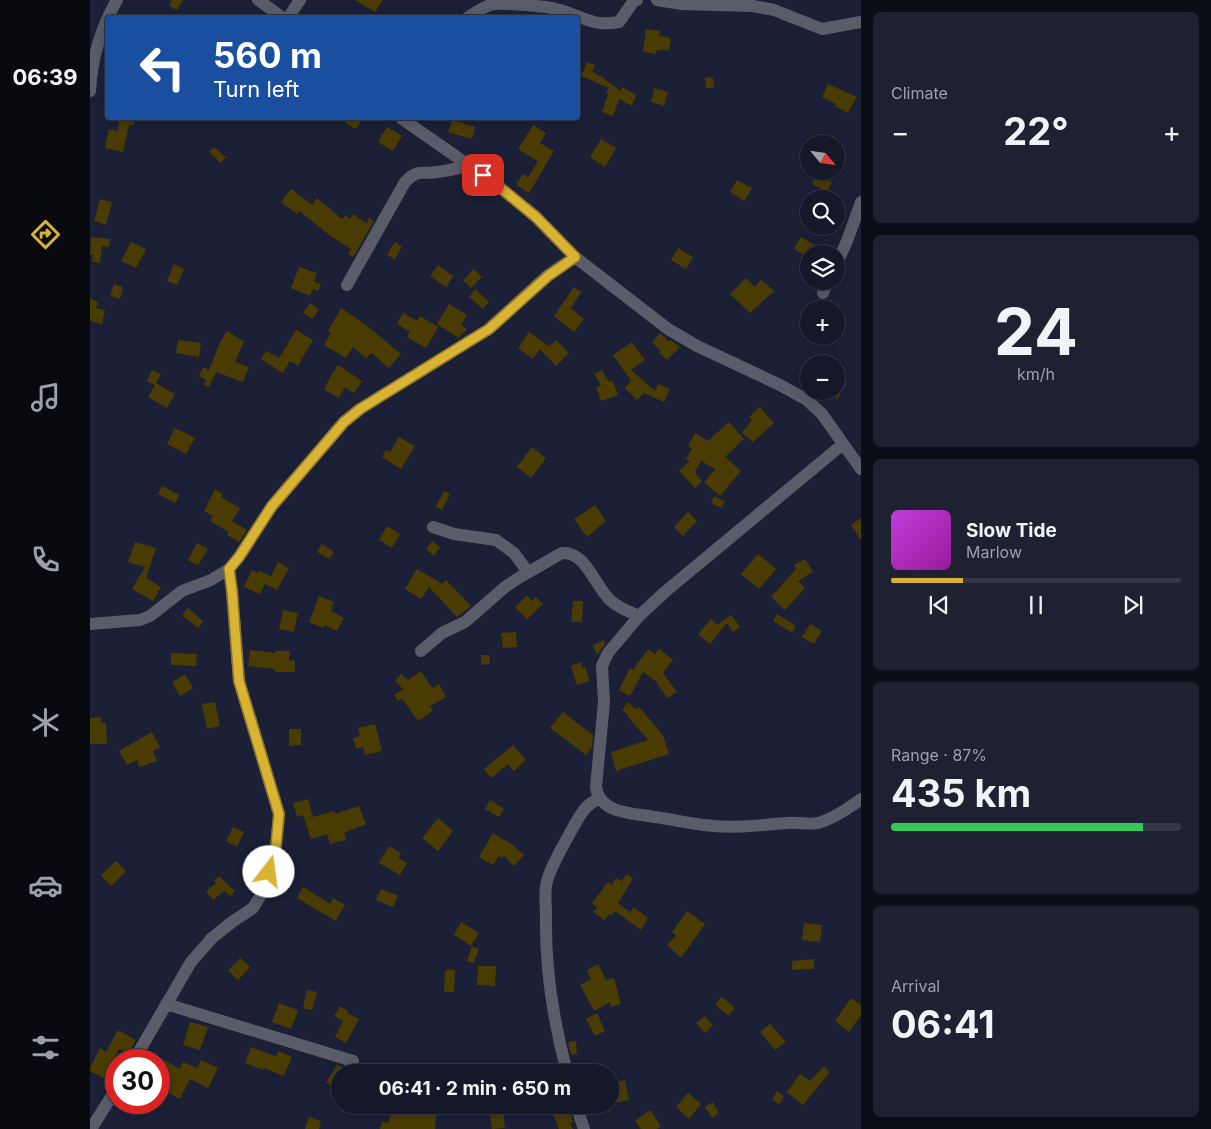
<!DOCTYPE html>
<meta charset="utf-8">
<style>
:root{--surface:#141829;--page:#1d2131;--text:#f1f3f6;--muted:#9da0a8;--line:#333746;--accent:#d9b334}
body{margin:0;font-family:Inter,sans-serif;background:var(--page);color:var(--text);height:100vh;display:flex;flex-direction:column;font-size:19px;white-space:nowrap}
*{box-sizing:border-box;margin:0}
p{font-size:16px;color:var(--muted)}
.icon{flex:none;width:28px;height:28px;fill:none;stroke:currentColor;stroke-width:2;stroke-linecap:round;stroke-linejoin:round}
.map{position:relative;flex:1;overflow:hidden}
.panel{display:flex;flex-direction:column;gap:12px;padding:12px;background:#0b0d17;width:350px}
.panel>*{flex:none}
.hud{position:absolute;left:15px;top:15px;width:475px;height:105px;border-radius:5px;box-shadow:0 2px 12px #0003,0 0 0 1px var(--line);background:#1a4fa0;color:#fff;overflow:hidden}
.needle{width:32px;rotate:119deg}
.tools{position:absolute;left:710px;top:135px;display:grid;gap:10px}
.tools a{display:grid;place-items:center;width:45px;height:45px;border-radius:50%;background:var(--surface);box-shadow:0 2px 12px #0003,0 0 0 1px var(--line);font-size:25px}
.speed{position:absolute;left:15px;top:1049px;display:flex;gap:10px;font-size:25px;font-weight:700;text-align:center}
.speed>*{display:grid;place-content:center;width:65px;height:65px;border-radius:50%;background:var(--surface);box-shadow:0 2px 12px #0003,0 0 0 1px var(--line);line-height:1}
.speed .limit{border:8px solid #d22;background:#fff;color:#111}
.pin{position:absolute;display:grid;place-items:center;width:42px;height:42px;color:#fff;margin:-21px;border-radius:10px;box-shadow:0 2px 8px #0006}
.me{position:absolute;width:55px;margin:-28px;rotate:15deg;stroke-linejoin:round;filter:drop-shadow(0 0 4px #0008)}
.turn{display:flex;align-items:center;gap:18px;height:105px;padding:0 25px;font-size:22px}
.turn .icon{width:65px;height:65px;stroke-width:2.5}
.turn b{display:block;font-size:35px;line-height:42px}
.big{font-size:38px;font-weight:700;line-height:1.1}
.panel .widget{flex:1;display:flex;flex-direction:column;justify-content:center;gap:8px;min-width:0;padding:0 18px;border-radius:8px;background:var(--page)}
.panel .dial{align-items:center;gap:0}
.dial b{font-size:65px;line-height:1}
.song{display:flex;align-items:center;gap:15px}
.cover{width:60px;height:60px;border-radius:8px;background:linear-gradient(135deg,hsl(290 70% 55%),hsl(300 70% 35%))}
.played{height:5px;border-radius:2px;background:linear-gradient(90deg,var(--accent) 25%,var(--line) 25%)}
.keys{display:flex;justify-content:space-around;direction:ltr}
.heat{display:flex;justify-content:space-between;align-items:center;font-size:28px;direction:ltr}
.charge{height:8px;border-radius:4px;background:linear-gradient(90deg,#34c759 87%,var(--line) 0)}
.trip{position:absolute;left:241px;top:1064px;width:288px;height:50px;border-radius:25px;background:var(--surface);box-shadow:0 2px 12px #0003,0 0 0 1px var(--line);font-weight:700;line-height:50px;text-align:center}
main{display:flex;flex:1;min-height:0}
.tab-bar{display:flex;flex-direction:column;width:90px;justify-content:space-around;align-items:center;background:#080a10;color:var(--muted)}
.tab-bar .icon{width:35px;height:35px}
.tab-bar .active{color:var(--accent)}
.tab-bar b{font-size:22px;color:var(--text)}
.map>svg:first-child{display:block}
.building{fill:#4a3b02}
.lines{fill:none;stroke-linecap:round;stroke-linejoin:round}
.minor{stroke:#5a5d69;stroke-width:12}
.route-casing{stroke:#8d7422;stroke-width:12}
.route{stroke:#d9b334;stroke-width:9}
</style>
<main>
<nav class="tab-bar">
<b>06:39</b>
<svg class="icon active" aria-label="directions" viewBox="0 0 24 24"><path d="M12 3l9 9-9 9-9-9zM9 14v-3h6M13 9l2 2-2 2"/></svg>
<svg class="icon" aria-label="music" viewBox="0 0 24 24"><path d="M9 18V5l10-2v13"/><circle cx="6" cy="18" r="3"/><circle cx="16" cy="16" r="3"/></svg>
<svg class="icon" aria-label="phone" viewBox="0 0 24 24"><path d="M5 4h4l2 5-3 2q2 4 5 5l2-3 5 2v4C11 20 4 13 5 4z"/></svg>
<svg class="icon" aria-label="climate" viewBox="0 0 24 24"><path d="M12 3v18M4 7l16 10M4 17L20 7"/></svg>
<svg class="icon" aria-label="car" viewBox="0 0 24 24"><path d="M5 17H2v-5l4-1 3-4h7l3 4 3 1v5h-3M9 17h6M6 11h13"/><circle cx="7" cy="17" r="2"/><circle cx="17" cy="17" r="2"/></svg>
<svg class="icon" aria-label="filters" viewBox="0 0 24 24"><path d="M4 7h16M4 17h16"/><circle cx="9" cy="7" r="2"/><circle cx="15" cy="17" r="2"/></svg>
</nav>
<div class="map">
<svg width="771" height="1129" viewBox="0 0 771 1129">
<rect width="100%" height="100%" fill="#1b2037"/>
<path class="building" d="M82,0H93L87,10L79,6Z
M265,0H293L285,12Z
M556,29L570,31L569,36L581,38L579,51L572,49L571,51L567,50L566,54L553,52Z
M497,62L505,65L502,72L512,77L530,91L532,87L546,95L542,106L529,99L523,116L512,112L518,94L516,92L519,88L491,76Z
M623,77L624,88H616L615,78Z
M738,84L767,97L758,113L745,106L746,104L732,97Z
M564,88L578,92L574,106L561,102Z
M29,118H44V125H39L33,152L15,148L19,129L28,131Z
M258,118H273L266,129L255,123Z
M362,120L385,127L382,139L358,132Z
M443,125L456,133L450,143L464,151L439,193L426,185L433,174L438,177L448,161L428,149Z
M297,127L312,136L303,151L288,142Z
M511,139L526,148L515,167L500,157Z
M124,147L136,157L131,163L119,152Z
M727,174L742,182L737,192L722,184Z
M647,180L662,188L654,201L640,192Z
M201,189L222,205L227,198L252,219L255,215L260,219L263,214L276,223L279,218L284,221L263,257L258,254L261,249L242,237L209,211L207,214L191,202Z
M10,199L22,202L16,225L4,221Z
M1,237L20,239L19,247L12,246L10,263L2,262L3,255L0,254Z
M711,237L728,247L724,254H719V258L704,249Z
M41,242L56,249L46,268L31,261Z
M305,242L312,246L305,259L297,255Z
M588,248L603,257L596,269L581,260Z
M84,264L94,269L87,285L77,281Z
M348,265L363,276L356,287L340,276Z
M209,267L227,273L224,282L231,284L228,291L223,289L220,296L201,288Z
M384,269L392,277L381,288L373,280Z
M656,278L665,287L671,280L684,291L660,313L640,294Z
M24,284L33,287L30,299L20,296Z
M484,287L491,292L481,308L494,319L484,332L464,316Z
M385,289L399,302L393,309L379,297Z
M0,298L8,302L6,308L15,310L12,324L0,321Z
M220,303L229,310L222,319L213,313Z
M359,304L377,315L371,325L377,329L369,338L347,324Z
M251,308L276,325L311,354L299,368L281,353L276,358L263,347L256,358L234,345L241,333L238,331Z
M313,313L327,321L330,316L348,327L336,348L317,337L320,332L307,324Z
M206,330L223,340L208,366L200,361L193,373L171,359L176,351L189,358Z
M137,331L154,341L145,362L159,367L153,382L126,372L119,387L114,385L116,380L109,376L113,367L119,370L130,342Z
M439,332L459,346L466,340L479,353L466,366L450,349L443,359L428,348Z
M570,333L579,342L581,340L590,347L577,360L569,352L571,351L562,342Z
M88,340L111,343L109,357L86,353Z
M542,342L555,360L541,370L565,391L568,384L580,389L574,402L554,393L547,400L535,388L541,381L523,355Z
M248,365L272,381L264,393L255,387L249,398L234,390L240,377Z
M62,370L71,374L65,385L57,381Z
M512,370L519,382L523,381L528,395L511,401L506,387L511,385L504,374Z
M746,377L757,383L746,401Z
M66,383L85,394L77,408L58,397Z
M670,407L684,423L663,442L652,433L662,420L659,417Z
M639,422L654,439L635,457L651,471L630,496L614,482L625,469L611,461L605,472L612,481L605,488L589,471L600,461L596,459L602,449L598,446L605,433L618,441Z
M85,428L105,438L96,454L77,444Z
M309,437L325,446L311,469L292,457L296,450L300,452Z
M442,447L456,458L441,478L427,467Z
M72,486L89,495L85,503L68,494Z
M125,489L133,494L131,497L150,508L142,521L157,530L149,542L137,535L139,532L120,521L123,516L114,511Z
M354,491L360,494L352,510L346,507Z
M624,496L635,501L631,508L621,503Z
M505,505L516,521L497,537L484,519Z
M598,512L607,521L593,536L584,527Z
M771,518V540L761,525Z
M297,526L310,534L302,548L289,540Z
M342,541L350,547L344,556L336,549Z
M45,542L66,548L56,578L71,587L63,601L42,589L55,567L38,562Z
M107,543L118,549L108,565L98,560Z
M232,544L244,552L240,559L227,552Z
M668,554L686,569L669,589L651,574Z
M715,559L723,572L708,581L715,588L695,610L681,597L706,569L704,565Z
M188,562L199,568L187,590L175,584L170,594L154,587L162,570L168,573L169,571L181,576Z
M327,569L352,584L356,580L381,606L367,617L339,587L331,599L315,589Z
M437,595L442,601L446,597L453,604L437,619L425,607Z
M229,596L244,602L241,611L254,618L247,631L235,625L234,628L219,622Z
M483,601H493L492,622H481Z
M98,608L113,621L108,628L92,615Z
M193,610L208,613L204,632L189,629Z
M687,614L706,626L702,633L683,621Z
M641,615L650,627L643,632L637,623L620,644L608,634L621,619L627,625Z
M720,624L732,631L724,644L712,637Z
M426,632L427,647L413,648L411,633Z
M514,640L515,644L507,655L503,645Z
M558,649L565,654L569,649L583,660L573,673L587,692L578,698L567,684L568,683L553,672L540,696L529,690L540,668L543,670Z
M160,650L185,653V651H200L199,660L205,661V672H185V669L158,666Z
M81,653L107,654L106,666L81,665Z
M391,655H399L400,664L391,665Z
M491,662L493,668L495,667L500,681L487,685L481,666Z
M331,671L342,688L349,684L356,697L340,706L343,711L328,721L312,698L308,701L304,695L313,689L305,681L311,674L318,680Z
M95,674L103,688L90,696L82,682Z
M125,702L130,726L117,729L112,704Z
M538,702L546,709L549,707L573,735L579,754L526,771L521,752L558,740L538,717L539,716L532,710Z
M473,712L503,735L502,747L496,755L460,728Z
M11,717L12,723H16L17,744H0V718Z
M285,724L292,751L275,755L273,747L266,749L263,738L270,736L268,728Z
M199,729H211V745L199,746Z
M62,732L70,747L63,751L67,761L49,767L47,760L37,765L29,751Z
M423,745L436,760L424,771L418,764L401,778L394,769Z
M218,799L223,817L244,811L245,814L269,806L276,824L254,833L256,840L240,844L237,834L221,839L213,815L207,817L203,803Z
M400,800L414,809L409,817L395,809Z
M348,818L363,831L348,851L332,838Z
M143,827L154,832L147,847L136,841Z
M403,833L423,845L434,855L424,866L414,856L413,858L409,856L403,865L389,857Z
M299,846L311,853L308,858L317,863L310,875L289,863Z
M26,861L36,871L21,886L11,875Z
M536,874L543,878L528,903L540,912L544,907L558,918L551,930L525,911L521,916L519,914L514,920L503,912L507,907L502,903L518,882L522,885L526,878L532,881Z
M129,876L145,891L140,896L134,891L123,900L116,891L126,883L124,881Z
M213,887L240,904L243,898L255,905L246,921L207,898Z
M291,889L308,896L303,907L286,900Z
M597,911L615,924L591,958L577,945L586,935L582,932Z
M371,922L389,933L381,946L364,935Z
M714,923L732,925L730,942L712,940Z
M382,946L389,949L384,963L377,961Z
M150,958L160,967L148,980L138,971Z
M724,959V969L702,970V961Z
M508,964L516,980L524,978L531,1004L521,1007L520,1002L504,1011L490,985L501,979L497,970Z
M388,966H406L405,986L387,985Z
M355,970H365L364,992H354Z
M217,990L227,992L222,1010L213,1008Z
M632,997L645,1008L638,1016L625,1004Z
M761,998L771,1005V1015L759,1032L745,1021Z
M189,1003L208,1010L201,1029L182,1022Z
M250,1006L258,1011L257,1013L269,1019L256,1043L245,1037L253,1021L244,1016Z
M507,1013L515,1031L505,1036L496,1019Z
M614,1016L623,1025L615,1033L606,1023Z
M100,1022L118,1027L110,1050L93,1045Z
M680,1024L696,1042L685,1050L670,1032Z
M28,1030L46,1040L38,1054L29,1049L14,1078L0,1071V1068L10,1048L16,1052Z
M486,1041L487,1054L481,1055L478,1042Z
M161,1047L182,1055L187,1056L189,1051L202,1057L194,1076L174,1068L173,1070L155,1063Z
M69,1057L90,1069L93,1062L107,1068L111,1060L128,1068L118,1088L100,1079L90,1099L69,1088Z
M247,1065L262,1072H250V1092L236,1083Z
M734,1066L740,1072L713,1105L697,1092L710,1074L720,1081Z
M535,1080L539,1100L520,1104V1084Z
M687,1091L694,1096L689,1104L682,1100Z
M598,1093L611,1104L599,1119L586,1107Z
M623,1102L629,1113L622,1118L615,1107Z
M314,1105H347L345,1129H290L292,1121L299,1123L300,1108L314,1109Z
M460,1105H478L483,1122L480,1123L483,1129H469Z
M413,1108L415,1128L402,1129L399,1110Z
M560,1110L571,1126L567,1129H551L545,1121Z
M219,1117L231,1121L229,1129H215Z"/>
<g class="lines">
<path class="minor" d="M168,0L193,18
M567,0L592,4L663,6L684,10L732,29L771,22
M198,18L210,0
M377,18C385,13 395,5 405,4C416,3 455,6 466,9C493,15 498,27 529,22L543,2L547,0
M0,91C2,57 10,29 27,0
M311,118L407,185L446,217L485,257L578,329L607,346L690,385L717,400L732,414L771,469
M746,265L757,241L771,202
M257,285L315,182C329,168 331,175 347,172C358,171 368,168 379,166
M733,293L738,281
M753,444L576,591L549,616L518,653L512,666L514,702L506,787C509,814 544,813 565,817C581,819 597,823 614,825C641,829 670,825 697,823C708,822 718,825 728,823C742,819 759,808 771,799
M343,527L364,534L406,540L424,553L438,572
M0,624L50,620L60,616L92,591L121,580L139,569L149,557L182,506L254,422L270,409L399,329L457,276L485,257
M331,651L352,633L375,622L415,587L430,577L472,553C496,551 505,587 521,601C529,608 540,612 549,616
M76,1004L263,1061
M44,1060L101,962L122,938L142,922L163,908L176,886L186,846L189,814L149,681L142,591L139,569
M477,1072C463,1020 455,969 456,915C456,903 454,892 457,881C462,864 472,848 480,833C488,819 494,804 509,799
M486,1105L494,1129
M1,1129L26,1089"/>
</g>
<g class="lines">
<defs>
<path id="route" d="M179,872L186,846L189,814L149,681L142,591L139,569L149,557L182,506L254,422L270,409L399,329L458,276L485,257L446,217L407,185L393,175"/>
</defs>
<use href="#route" class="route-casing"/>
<use href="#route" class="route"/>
</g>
</svg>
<div class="tools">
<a><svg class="needle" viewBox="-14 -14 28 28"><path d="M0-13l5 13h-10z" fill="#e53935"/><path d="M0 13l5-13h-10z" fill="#9da0a8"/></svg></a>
<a><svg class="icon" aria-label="search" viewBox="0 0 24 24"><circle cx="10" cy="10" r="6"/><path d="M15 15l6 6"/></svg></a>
<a><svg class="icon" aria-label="layers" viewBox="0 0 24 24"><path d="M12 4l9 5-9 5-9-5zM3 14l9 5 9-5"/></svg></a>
<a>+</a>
<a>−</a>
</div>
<div class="speed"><div class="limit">30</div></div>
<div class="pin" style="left:393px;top:175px;background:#d93025"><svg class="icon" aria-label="arrive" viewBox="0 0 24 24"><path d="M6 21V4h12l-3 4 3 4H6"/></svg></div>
<svg class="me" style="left:179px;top:872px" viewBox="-20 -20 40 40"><circle r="19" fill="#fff"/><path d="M0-13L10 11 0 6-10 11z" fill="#d9b334"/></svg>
<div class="trip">06:41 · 2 min · 650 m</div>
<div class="hud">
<div class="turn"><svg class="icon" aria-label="left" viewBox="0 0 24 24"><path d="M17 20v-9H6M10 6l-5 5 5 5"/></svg><div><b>560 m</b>Turn left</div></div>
</div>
</div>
<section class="panel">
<div class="widget"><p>Climate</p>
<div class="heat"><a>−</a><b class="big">22°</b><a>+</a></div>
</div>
<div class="widget dial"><b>24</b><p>km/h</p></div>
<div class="widget">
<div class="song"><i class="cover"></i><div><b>Slow Tide</b><p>Marlow</p></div></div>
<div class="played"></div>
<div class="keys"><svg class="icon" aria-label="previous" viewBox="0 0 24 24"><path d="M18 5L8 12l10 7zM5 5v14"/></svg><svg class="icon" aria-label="pause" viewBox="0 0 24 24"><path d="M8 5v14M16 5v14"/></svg><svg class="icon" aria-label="next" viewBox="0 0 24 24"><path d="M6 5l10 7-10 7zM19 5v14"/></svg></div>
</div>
<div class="widget"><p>Range · 87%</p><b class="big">435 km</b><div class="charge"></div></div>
<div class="widget"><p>Arrival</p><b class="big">06:41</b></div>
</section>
</main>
